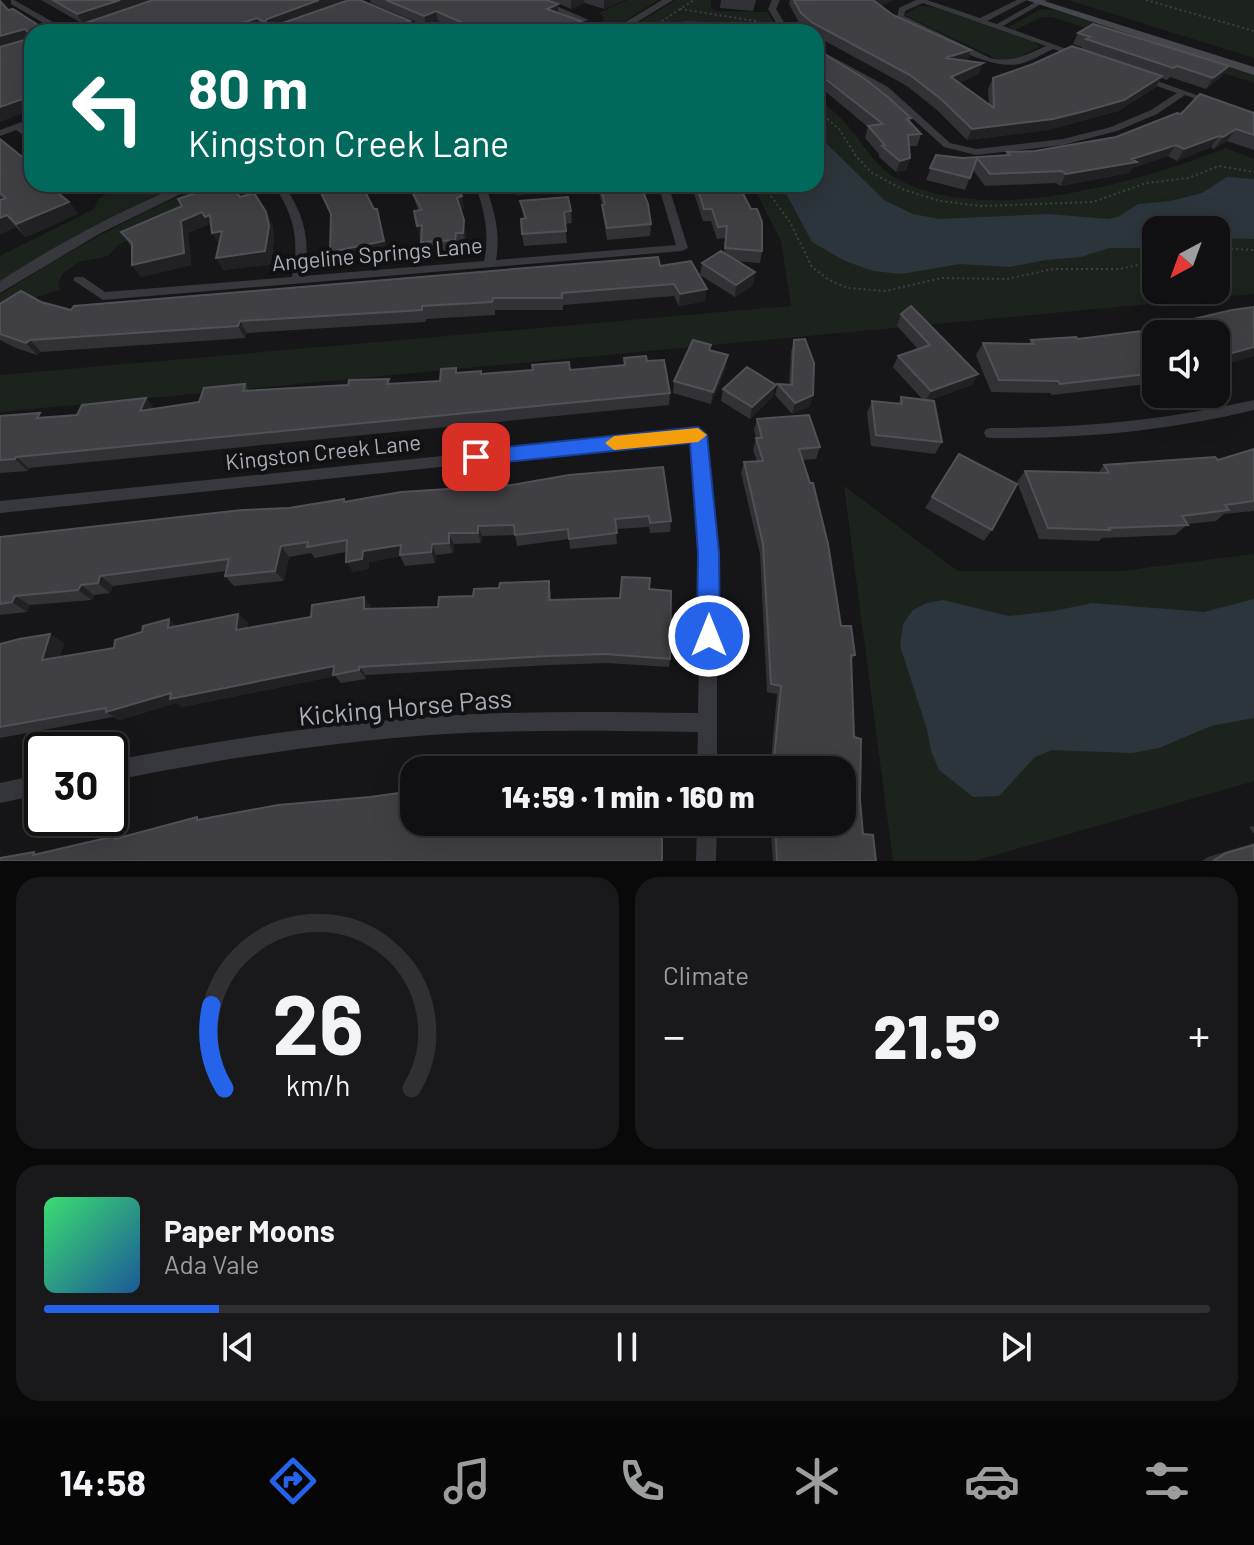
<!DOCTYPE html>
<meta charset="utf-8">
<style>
:root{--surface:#101012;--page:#19191b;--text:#f1f3f6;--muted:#9c9d9f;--line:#303032;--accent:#2563eb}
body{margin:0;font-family:Barlow,sans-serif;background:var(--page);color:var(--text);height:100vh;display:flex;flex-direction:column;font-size:30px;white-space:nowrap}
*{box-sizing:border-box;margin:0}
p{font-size:26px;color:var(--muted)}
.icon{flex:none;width:44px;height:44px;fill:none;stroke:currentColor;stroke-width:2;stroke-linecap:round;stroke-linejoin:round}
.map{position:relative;height:861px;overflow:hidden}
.panel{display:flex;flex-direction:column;gap:16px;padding:16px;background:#09090a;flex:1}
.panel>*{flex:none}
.guide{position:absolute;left:24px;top:24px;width:800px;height:168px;border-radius:24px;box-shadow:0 8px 32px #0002,0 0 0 2px var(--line);background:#00695c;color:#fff;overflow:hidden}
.needle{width:52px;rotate:221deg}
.controls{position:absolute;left:1142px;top:216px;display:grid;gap:16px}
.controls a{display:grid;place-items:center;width:88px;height:88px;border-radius:16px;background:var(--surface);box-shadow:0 8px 32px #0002,0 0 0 2px var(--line);font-size:40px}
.speed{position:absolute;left:24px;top:732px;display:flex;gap:16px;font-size:40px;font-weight:700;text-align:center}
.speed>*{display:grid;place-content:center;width:104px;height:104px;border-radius:50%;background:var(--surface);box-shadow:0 8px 32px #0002,0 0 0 2px var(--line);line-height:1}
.speed .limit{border:4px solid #111;border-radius:12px;background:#fff;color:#111}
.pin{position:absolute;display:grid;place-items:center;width:68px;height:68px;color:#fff;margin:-34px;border-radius:16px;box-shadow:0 4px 12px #0006}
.me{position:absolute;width:88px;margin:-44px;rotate:0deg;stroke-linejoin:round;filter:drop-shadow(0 0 6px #0008)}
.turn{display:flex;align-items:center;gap:28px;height:168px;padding:0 32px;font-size:36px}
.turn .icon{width:104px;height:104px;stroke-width:2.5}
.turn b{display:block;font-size:56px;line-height:68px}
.big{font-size:60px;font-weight:800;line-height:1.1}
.panel .widget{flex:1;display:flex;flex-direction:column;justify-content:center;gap:12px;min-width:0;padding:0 28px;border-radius:24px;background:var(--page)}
.panel .dial{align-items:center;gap:0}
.dial svg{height:208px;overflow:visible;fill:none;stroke:var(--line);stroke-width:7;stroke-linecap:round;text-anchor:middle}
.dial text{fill:var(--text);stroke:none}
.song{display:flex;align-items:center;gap:24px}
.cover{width:96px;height:96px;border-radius:12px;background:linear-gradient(135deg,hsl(140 70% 55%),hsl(210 70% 35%))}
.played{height:8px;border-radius:4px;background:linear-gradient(90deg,var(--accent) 15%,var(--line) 15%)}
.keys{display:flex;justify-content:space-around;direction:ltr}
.heat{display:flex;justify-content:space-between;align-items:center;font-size:44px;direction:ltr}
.panel .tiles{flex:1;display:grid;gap:16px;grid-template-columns:1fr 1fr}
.widget:last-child{grid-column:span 2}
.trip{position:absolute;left:400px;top:756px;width:456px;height:80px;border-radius:24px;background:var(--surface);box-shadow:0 8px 32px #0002,0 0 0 2px var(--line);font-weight:800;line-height:80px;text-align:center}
.dock{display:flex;height:128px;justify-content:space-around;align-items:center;background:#060607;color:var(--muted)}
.dock .icon{width:56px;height:56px}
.dock .selected{color:var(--accent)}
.dock b{font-size:36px;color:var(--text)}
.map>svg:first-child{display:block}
.green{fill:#1c231d;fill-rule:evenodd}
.water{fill:#2c353c}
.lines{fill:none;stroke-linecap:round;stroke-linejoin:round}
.path{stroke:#3d3f44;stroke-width:2;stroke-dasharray:2 3;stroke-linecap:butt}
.minor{fill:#37383d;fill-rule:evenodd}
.tertiary{fill:#37383d;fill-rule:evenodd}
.secondary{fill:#45474d;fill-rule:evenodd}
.wall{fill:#323236}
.shaded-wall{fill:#212124}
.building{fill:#3f3f44;stroke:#4f5156;stroke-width:2}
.route{fill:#2563eb;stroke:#184099;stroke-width:2}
.slow{fill:#f59e0b}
.labels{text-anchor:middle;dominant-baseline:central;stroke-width:8;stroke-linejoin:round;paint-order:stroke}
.street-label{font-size:22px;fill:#a8adb8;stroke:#111113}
.near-street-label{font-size:26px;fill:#a8adb8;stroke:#111113}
</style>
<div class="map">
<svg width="1254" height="861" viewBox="0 0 1254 861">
<rect width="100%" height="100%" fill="#161618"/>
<path class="green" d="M627,0H658L608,32H580L585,26L602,22L604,17L598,13Z
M676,0H711V8L716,11L767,12L780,32H623Z
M1068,0H1254V58Z
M920,6L933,7L1034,42L1039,47L1013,60H999L904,15Z
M1041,9L1055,10L1254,74V83L1052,17H1042L1015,30L1009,27Z
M816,96C826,105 838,114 847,125C865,146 876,168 901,181C990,226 1139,182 1226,148L1254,159V294L0,412V375L791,306L781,241L752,184H816ZM1156,230H1216V290H1156Z
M126,184H185L34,260L0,281V256L94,209L99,198Z
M207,184H251L182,210L179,215L118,245L108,256L79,262L62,274L58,285L60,290L33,298L0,317V295C66,252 134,215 207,184Z
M844,486L958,571H1121L1254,554V781L974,861H893Z"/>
<path class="water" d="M687,21L739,24L748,31L661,32L674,23Z
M816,128L825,142L884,200L913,214L939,219L1049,214L1108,219L1118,217L1138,204L1170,201L1202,193L1227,177L1254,179V239L1216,238V230H1156V248H1109L1081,257L1046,260L1009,267L960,264L901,274L873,271L845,261L812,242L781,184H816Z
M1254,599V718L1211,726L1159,748L1132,753L1052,750L1035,757L999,796L973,797L939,770L931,751L927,729L900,646L903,624L913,610L927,603L943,600L1009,616L1054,611L1092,603L1204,612Z"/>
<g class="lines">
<path class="path" d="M1146,0L1254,31
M680,9L756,21L764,25L767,32
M645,32L694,0
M816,109L839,129L856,156L872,173L902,189L940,201L981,206L1093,202L1146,183L1188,178L1219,166L1254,172
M762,184L790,222L812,267L829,280L848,288L885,291L942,278L1007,279L1053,269H1120L1156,261
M1216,248L1254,250"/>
<path class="minor" d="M14,0L67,30L68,32H59L11,4V0Z
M532,0H542L589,20L582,22Z
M772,0H780L776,9L790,32H782L768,9Z
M916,0H927L980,18L1017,0H1027L987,21L997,24L1039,0H1048L1003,26L1083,55L1079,57L1053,49C1042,54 1030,62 1019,64C986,71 927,33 897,19L899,8ZM923,3L1046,46C1026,55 1012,63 990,58L904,16L905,11Z
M392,17H398L431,32H420L392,21Z
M816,48L888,87L950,143L976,149L1063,139L1111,127L1151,110L1177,93L1137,79V75H1140L1219,103L1215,106L1185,95L1157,114L1117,131L1063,145L976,155L944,147L882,91L816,53Z
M32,118V124L23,127L32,134V141L16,130L0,136V130Z
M87,184H109L96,190Z
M273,184H283C304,213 311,240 304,276L484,261C490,234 484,209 475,184H485C494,209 501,233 496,260L676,245L658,184H668L688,248L682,251L103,300L73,280L75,277H83L105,292L292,277C300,241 294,214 273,184Z
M1254,400V410C1167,431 1081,439 991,438L986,437L984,433L986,429L991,428C1081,428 1167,420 1254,400Z
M698,430L703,431L705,435L717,553V770H697L698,732C609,731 519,729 430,735C322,743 216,760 110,781V761C216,741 322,724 430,717C519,710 609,712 698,713L701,553L691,441L0,513V501Z
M42,774V794L0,803V783Z
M697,822H717L716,861H696Z"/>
<path class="tertiary" d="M662,0H673L621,32H609Z
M184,184H201L99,234L0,293V281C58,243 120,211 184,184Z"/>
<path class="secondary" d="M1026,0H1041L1254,67V75Z"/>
</g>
<path class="wall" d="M41,0H360L410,21L412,29L417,32H272L271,29L270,32H268L261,28L83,24Z
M370,0H547L558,4V13L581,21L582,32H461L438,21L426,26L371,3Z
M550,0H624L604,9L585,3L571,9Z
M721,0H756L753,11L720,8Z
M790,0H893L881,6L893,15L971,50L967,61L979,74L959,83L989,104L988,89L993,78L1081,49L1082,47L1073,44L1078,33L1229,66L1221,77L1206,89L1170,77L1167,80L1161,78L1156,87L1118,111L1048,130L967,140L937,110L907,86L816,36V32H809L799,23L789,4Z
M816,49L911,118L910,122L921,134L917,146H909L910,158L906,170L896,172L879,157V154L865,138L868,127L826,92L816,86Z
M1254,113V150L1227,141L1214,149L1211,147L1177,161L1168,156L1132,168L1129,173L1060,186L1056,183L985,186L973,170L965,190L926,180L936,155L963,158L1005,156L1007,152L1035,151L1116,137L1181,114Z
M0,139L32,184H52L55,190L69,202L78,214L26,237L16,227L0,234L3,199L0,197Z
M410,184H457L464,208L460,209L466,233V245H458V252L424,255L421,242L418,211Z
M512,184H556V187L517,196Z
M597,184H640L651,224L650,236L607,240L603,217L602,205Z
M691,184H738L762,251L760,263L736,261L755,272L753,285L735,297L700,275L702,263L724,253L725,238L717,239L711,221H703Z
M240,197L266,212L272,224L274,238L271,264L223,270L219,245L209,224L188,233L191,265L141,277L132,265V248L121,232L181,206L178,199Z
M520,201L571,211L572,223L565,224L567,243L524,246L522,234L524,219Z
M660,266L705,301L679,306L674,296L563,305V310H495V315L426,319L425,322L247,333L245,338L41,352L37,355L16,348L0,340V304L41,302L71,310Z
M1254,307V356L1218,366L1156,334V383L1052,395L1050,393L991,392L976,355L983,343L1029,344L1031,340L1078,339L1142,331Z
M901,314L978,374L972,385L930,400L942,442L935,454L871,446L867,413L872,401L898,404L901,397L923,400L893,367L898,356L918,349L897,326Z
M794,340L810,406L792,414L775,395L778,384L789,385L791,352Z
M711,350L726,367L711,404L673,393L674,381Z
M624,358L647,361L670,393L669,405L29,468L28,471L0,473V416L45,418L154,409L199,402L245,384L249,391L348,385L389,379L390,384L440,381L457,373L481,371V374L570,370L625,365Z
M723,389L773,396L750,419L721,401Z
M757,419L820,447L816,459L802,460L841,626L855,655L851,660L854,737L860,800L863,834L876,861H773L770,822H842V770H770L777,694L767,692L760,554L741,473L744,462L757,461L753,450L756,438L754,430Z
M1254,449V512L1253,511L1224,514L1216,521L1188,524L1175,535L1102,538L1099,541L1039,539L1017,482L1025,471L1098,473L1104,465L1218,460Z
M959,454L992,530L984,541L925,508Z
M512,485L671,521L670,532L650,533L649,527L616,529L617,544L570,549L569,539L517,546L515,535L482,536L481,543L454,544L453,553L436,555L435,563L405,566L400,556L369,562V569L353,572L346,552L315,558L311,553L289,557L284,581L234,586L225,576L226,571L113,586L110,593L94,595L92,600L30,605L27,612L0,615V537L289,508L344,499L345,502Z
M649,589L670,659L669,667L607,663L550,665L366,675V679L341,683L335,676L182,707L176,703L120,720L113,717L0,738V644L64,643L60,657L114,648L178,626L238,614L248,623L247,628L311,617L364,597L371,607V609L438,607L551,591V600L620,598Z
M1254,826V834L1249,827Z
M1254,843V861H1202L1208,857Z"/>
<path class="shaded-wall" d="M120,0H157L83,24L77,14Z
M319,0H350L276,27L270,24L271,29L269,32L265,22L267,19Z
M571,0H584L585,3L571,9Z
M604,0H624L604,9Z
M873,0H893L870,11Z
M558,4V15L547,9Z
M436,11L438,21L426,26L424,16Z
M257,18L261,28L251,32H217Z
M410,21L413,32L402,24Z
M581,21L582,32H549Z
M25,29L31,40L0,49V36Z
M971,50L967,61L945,58Z
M983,63L979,74L947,89L951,77Z
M1229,66L1221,77L1206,89L1213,78Z
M1162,76L1156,87L1118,111L1048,130L967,140L972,129Z
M28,97L32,103V110L0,122V107Z
M1236,129L1227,141L1214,149L1223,137Z
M1219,136L1211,147L1177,161L1184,149Z
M1176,145L1168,156L1132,168L1129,173L1060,186L1066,174L1132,159Z
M910,158L906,170L896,172L900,161Z
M515,184H556V187L517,196Z
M462,196L464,208L459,210L457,198Z
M69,202L78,214L26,237L16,224Z
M377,209L388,253L335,264L330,252Z
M202,212L210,215L211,229L209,224L188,233L191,265L141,277L132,265L181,221Z
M266,212L272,224L274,238L271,264L223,270L216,258Z
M7,215L16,227L0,234V218Z
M464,220L466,233V245L463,233Z
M422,225L426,237L420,238L417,226Z
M222,231L219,245L212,233Z
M755,272L753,285L735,297L736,285Z
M707,289L705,301L679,306L680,294Z
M240,321L247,333L245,338L238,326Z
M30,340L41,352L37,355L26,343Z
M1254,347V356L1218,366L1216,368V361L1221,356Z
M728,355L726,367L711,404L713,392Z
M978,374L972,385L925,402L931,391Z
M776,385L773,396L750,419L752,407Z
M813,395L810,406L792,414L795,403Z
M146,398L155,409L140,411Z
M16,457L29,468L28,471L15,459Z
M478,526L482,536L481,543L478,533Z
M449,533L454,544L453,553L449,543Z
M432,544L436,555L435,563L431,552Z
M401,545L400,556L369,562V569L353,572L346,562L363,551Z
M281,546L289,557L284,581L275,571Z
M100,576L113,586L110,593L98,583Z
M81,585L94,595L92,600L78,590Z
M15,596L30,605L27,612L12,602Z
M364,597L371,607L370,619L364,609Z
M238,614L248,623L246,639L236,630Z
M169,619L180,628H168Z
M50,634L64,643L57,668L42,660Z
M334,666L333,675L335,676L182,707L176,703L120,720L106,712L171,693Z
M359,667L366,675V679L359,670Z"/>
<path class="building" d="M53,0H120L77,14Z
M153,0H319L267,19L265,22L257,18L217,32H59Z
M349,0H360L410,21L402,24L417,32H285L270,24H280Z
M386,0H547L558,4L547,9L581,21L549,32H483L436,11L424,16Z
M794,0H873L893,15L971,50L945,58L983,63L951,77L994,108L993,78L1033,64L1072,46L1162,76L1124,100L1085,111L1053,119L972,129L941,99L910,75L813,23L801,13Z
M0,1L8,10L13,9L49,32H32V100L28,97L0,107V47L28,39V32L25,29L0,36Z
M1093,24L1229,66L1213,78L1177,66L1173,68L1086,39L1090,37L1078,33Z
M816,49L865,79L888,97L911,118L907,119L921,134L908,135L910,158L900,161L882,146L885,145L868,126L883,124L828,81L816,74Z
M1200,94L1254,113V135L1236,129L1223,137L1219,136L1184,149L1176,145L1132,159L1137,162L1066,174L1062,171L990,174L977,158L970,178L930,168L936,155L963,158L1010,155L1007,152L1035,151L1116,137L1177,113L1181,114Z
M0,139L32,165V184H47L69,202L16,224L7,215L0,218V200L6,198L0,193Z
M222,184H229L240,197L254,193L266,212L269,226L265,251L216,258L222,231L212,233L210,215L205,217L202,212L181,221L184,253L132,265V243L121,232L182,206L178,199Z
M317,184H361L374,209H377L384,241L330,252L331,214Z
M412,184H454L462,196L457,198L464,220L463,233H456L455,240L421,242L422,225L417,226L414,211L422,210L413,194L418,193Z
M600,184H640L648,204L651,224L607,228L602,205L605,204Z
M696,184H738L751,209H757L762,222V251L725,248L727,226L718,227L712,209H704Z
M568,197L571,211L564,212L566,231L522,234L521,219L526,218L520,201Z
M721,251L755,272L736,285L702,263Z
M658,257L660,266L691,261L707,289L680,294L674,284L562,293V298H493L492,302L422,306V310L240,321L238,326L30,340L26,343L0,334V304L21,291L41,302L71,310L74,306Z
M911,306L978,374L931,391L898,356L930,345L901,314Z
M1254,307V347L1221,356L1224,359L1216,361V334H1156V373L1060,384L1058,381L999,380L983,343L1034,344L1031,340L1076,337L1078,339L1142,331L1232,310Z
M805,339L814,363L813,395L795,403L778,384L792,385L794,340Z
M693,340L711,345L709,350L728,355L713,392L674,381Z
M646,356L647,361L664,360L670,393L16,457L15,459L0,460V416L40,413L37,418L77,415L82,405L146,398L140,411L199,402L204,388L245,384L243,391L348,385L349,380L389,379L387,384L440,381L441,369L456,368V373L481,371V374L533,370L532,365L569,362L570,370L625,365L624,358Z
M747,367L776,385L752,407L723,389Z
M901,397L934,401L942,442L876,435L872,401L902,404Z
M809,415L820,447L799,449L810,483H813L828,544L841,626H851L855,655H851L854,737L861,739L860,800L863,834L873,835L876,861H777L775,822H842V770H773L781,686L771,684L763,544L744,462L763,461L756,438H762L757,419Z
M1254,449V501L1225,505L1229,510L1182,516L1188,525L1109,528L1110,530L1048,528L1025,471L1109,473L1104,465L1215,457L1218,460Z
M959,454L1017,484L992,530L932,497Z
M663,467L671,521L650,523L649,516L615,519L617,533L569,539L568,529L515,535L514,525L478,526V533H449V543L432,544L431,552L400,555L401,545L363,551L362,559L346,562L347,540L307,547L308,542L281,546L275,571L225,576L229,559L100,576L98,583L81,585L78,590L15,596L12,602L0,604V537L242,510L289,508L344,499V502L401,492L512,485L569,475Z
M622,577L650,578L649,589L671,591L670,659L606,654L548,656L359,667V670L333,675L334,666L170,699L171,693L106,712V708L0,727V644L19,639L50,634L42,660L114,648L115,640L142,632L143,626L169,619L168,628L238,614L236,630L311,617L312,605L364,597V609L438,607L439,597L473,596L474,589L499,588L500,583L549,581V600L620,598Z
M414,791V822H662V861H0V858L34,852L33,855L115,836V839L197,817V820L278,805L370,797Z
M1254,845V861H1213L1226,853Z"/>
<path class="route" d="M698,427L707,435L719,553L720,636L717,643L709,646L701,643L697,636L698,553L690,443L476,465L469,463L467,457L469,452L476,450Z"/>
<path class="slow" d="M698,428L707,435L698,442L614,450L605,443L614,436Z"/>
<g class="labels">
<g class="street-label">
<text transform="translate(377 253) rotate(-5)">Angeline Springs Lane</text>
<text transform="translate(323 451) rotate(-6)">Kingston Creek Lane</text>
</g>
<g class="near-street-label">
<text transform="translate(405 706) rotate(-5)">Kicking Horse Pass</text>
</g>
</g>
</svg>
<div class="controls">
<a><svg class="needle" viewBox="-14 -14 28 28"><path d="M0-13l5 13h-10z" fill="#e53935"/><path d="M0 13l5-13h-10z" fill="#9c9d9f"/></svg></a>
<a><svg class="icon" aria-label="sound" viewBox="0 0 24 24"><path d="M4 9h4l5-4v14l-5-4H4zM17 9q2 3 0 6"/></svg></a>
</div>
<div class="speed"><div class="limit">30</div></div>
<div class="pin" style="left:476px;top:457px;background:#d93025"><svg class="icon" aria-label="arrive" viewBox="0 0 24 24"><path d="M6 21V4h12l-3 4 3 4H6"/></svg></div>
<svg class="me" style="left:709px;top:636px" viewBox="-20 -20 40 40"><circle r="17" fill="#2563eb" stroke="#fff" stroke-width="3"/><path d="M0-11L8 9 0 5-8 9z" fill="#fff"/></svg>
<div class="trip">14:59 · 1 min · 160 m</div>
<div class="guide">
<div class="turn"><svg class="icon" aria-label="left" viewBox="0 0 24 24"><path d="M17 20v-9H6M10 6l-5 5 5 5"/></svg><div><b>80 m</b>Kingston Creek Lane</div></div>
</div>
</div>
<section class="panel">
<div class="tiles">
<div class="widget dial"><svg viewBox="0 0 100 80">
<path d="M14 69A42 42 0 1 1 86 69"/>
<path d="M14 69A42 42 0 0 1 9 37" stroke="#2563eb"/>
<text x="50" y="56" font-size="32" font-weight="700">26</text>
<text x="50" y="72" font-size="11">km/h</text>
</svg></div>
<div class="widget"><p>Climate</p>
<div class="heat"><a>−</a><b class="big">21.5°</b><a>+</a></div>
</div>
<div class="widget">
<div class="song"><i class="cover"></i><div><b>Paper Moons</b><p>Ada Vale</p></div></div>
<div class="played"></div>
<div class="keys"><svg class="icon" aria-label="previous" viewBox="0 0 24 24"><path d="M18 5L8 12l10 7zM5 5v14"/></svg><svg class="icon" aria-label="pause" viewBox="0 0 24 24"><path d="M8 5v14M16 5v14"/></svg><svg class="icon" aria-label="next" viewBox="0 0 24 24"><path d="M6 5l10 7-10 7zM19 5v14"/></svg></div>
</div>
</div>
</section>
<nav class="dock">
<b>14:58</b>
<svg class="icon selected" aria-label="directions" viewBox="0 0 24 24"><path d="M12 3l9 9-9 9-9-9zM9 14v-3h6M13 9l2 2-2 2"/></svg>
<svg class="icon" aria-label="music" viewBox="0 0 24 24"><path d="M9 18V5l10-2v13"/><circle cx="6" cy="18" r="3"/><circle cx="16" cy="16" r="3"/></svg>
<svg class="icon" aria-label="phone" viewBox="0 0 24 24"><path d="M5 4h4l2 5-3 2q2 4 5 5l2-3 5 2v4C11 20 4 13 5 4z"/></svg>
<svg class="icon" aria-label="climate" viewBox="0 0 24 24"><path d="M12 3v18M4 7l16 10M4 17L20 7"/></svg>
<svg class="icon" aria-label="car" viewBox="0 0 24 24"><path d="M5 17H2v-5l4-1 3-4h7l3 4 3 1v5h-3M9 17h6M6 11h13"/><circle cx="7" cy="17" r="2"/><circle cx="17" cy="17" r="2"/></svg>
<svg class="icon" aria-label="filters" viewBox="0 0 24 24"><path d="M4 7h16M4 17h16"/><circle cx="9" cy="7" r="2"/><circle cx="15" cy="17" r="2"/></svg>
</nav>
